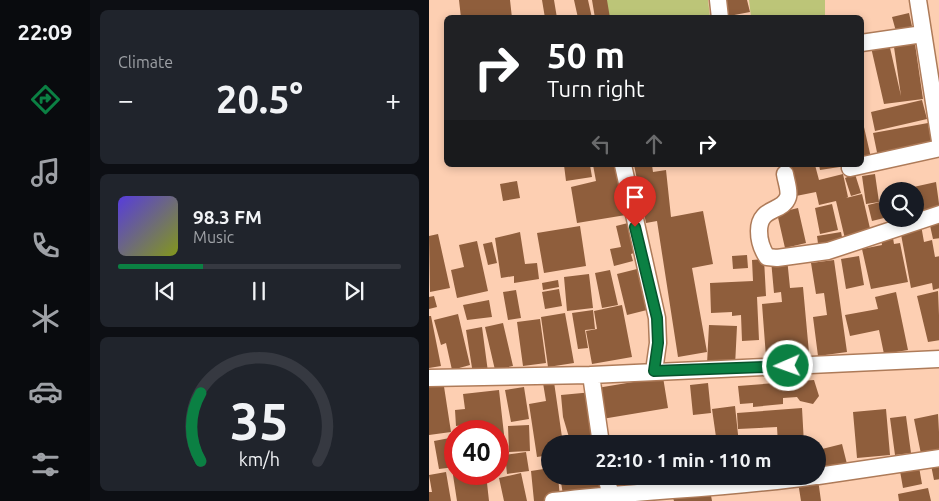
<!DOCTYPE html>
<meta charset="utf-8">
<style>
:root{--surface:#171b24;--page:#20242c;--text:#f1f3f6;--muted:#9ea1a6;--line:#363941;--accent:#0b8043}
body{margin:0;font-family:Ubuntu,sans-serif;background:var(--page);color:var(--text);height:100vh;display:flex;flex-direction:column;font-size:19px;white-space:nowrap}
*{box-sizing:border-box;margin:0}
p{font-size:16px;color:var(--muted)}
.icon{flex:none;width:28px;height:28px;fill:none;stroke:currentColor;stroke-width:2;stroke-linecap:round;stroke-linejoin:round}
.map{position:relative;flex:1;overflow:hidden}
.details{display:flex;flex-direction:column;gap:10px;padding:10px;background:#0d0f14;width:339px}
.details>*{flex:none}
.top-card{position:absolute;left:15px;top:15px;width:420px;height:152px;border-radius:8px;box-shadow:0 2px 8px #0003;background:#202124;color:#fff;overflow:hidden}
.fabs{position:absolute;left:450px;top:182px;display:grid;gap:10px}
.fabs a{display:grid;place-items:center;width:45px;height:45px;border-radius:50%;background:var(--surface);box-shadow:0 2px 8px #0003;font-size:25px}
.speed{position:absolute;left:15px;top:420px;display:flex;gap:10px;font-size:25px;font-weight:700;text-align:center}
.speed>*{display:grid;place-content:center;width:65px;height:65px;border-radius:50%;background:var(--surface);box-shadow:0 2px 8px #0003;line-height:1}
.speed .limit{border:8px solid #d22;background:#fff;color:#111}
.pin{position:absolute;display:grid;place-items:center;width:42px;height:42px;color:#fff;margin:-51px -21px;border-radius:50% 50% 50% 0;rotate:-45deg;box-shadow:0 0 5px #0007}
.pin .icon{rotate:45deg}
.me{position:absolute;width:55px;margin:-28px;rotate:268deg;stroke-linejoin:round;filter:drop-shadow(0 0 4px #0008)}
.turn{display:flex;align-items:center;gap:18px;height:105px;padding:0 20px;font-size:22px}
.turn .icon{width:65px;height:65px;stroke-width:2.5}
.turn b{display:block;font-size:35px;line-height:42px}
.lanes{display:flex;align-items:center;height:48px;padding:0 20px;background:#0003;justify-content:center;gap:25px;direction:ltr}
.lanes .off{opacity:.35}
.big{font-size:38px;font-weight:700;line-height:1.1}
.details .tile{flex:1;display:flex;flex-direction:column;justify-content:center;gap:8px;min-width:0;padding:0 18px;border-radius:8px;background:var(--page)}
.details .dial{align-items:center;gap:0}
.dial svg{height:130px;overflow:visible;fill:none;stroke:var(--line);stroke-width:7;stroke-linecap:round;text-anchor:middle}
.dial text{fill:var(--text);stroke:none}
.song{display:flex;align-items:center;gap:15px}
.cover{width:60px;height:60px;border-radius:8px;background:linear-gradient(135deg,hsl(250 70% 55%),hsl(70 70% 35%))}
.played{height:5px;border-radius:2px;background:linear-gradient(90deg,var(--accent) 30%,var(--line) 30%)}
.keys{display:flex;justify-content:space-around;direction:ltr}
.heat{display:flex;justify-content:space-between;align-items:center;font-size:28px;direction:ltr}
.trip{position:absolute;left:112px;top:435px;width:285px;height:50px;border-radius:25px;background:var(--surface);box-shadow:0 2px 8px #0003;font-weight:700;line-height:50px;text-align:center}
main{display:flex;flex:1;min-height:0}
.menu{display:flex;flex-direction:column;width:90px;justify-content:space-around;align-items:center;background:#090b0e;color:var(--muted)}
.menu .icon{width:35px;height:35px}
.menu .on{color:var(--accent)}
.menu b{font-size:22px;color:var(--text)}
.map>svg:first-child{display:block}
.water{fill:#bcc578}
.building{fill:#8f5e3c}
.lines{fill:none;stroke-linecap:round;stroke-linejoin:round}
.minor-casing{stroke:#ae7b59;stroke-width:19}
.minor{stroke:#fff;stroke-width:16}
.route-casing{stroke:#07532c;stroke-width:12}
.route{stroke:#0b8043;stroke-width:9}
</style>
<main>
<nav class="menu">
<b>22:09</b>
<svg class="icon on" aria-label="directions" viewBox="0 0 24 24"><path d="M12 3l9 9-9 9-9-9zM9 14v-3h6M13 9l2 2-2 2"/></svg>
<svg class="icon" aria-label="music" viewBox="0 0 24 24"><path d="M9 18V5l10-2v13"/><circle cx="6" cy="18" r="3"/><circle cx="16" cy="16" r="3"/></svg>
<svg class="icon" aria-label="phone" viewBox="0 0 24 24"><path d="M5 4h4l2 5-3 2q2 4 5 5l2-3 5 2v4C11 20 4 13 5 4z"/></svg>
<svg class="icon" aria-label="climate" viewBox="0 0 24 24"><path d="M12 3v18M4 7l16 10M4 17L20 7"/></svg>
<svg class="icon" aria-label="car" viewBox="0 0 24 24"><path d="M5 17H2v-5l4-1 3-4h7l3 4 3 1v5h-3M9 17h6M6 11h13"/><circle cx="7" cy="17" r="2"/><circle cx="17" cy="17" r="2"/></svg>
<svg class="icon" aria-label="filters" viewBox="0 0 24 24"><path d="M4 7h16M4 17h16"/><circle cx="9" cy="7" r="2"/><circle cx="15" cy="17" r="2"/></svg>
</nav>
<section class="details">
<div class="tile"><p>Climate</p>
<div class="heat"><a>−</a><b class="big">20.5°</b><a>+</a></div>
</div>
<div class="tile">
<div class="song"><i class="cover"></i><div><b>98.3 FM</b><p>Music</p></div></div>
<div class="played"></div>
<div class="keys"><svg class="icon" aria-label="previous" viewBox="0 0 24 24"><path d="M18 5L8 12l10 7zM5 5v14"/></svg><svg class="icon" aria-label="pause" viewBox="0 0 24 24"><path d="M8 5v14M16 5v14"/></svg><svg class="icon" aria-label="next" viewBox="0 0 24 24"><path d="M6 5l10 7-10 7zM19 5v14"/></svg></div>
</div>
<div class="tile dial"><svg viewBox="0 0 100 80">
<path d="M14 69A42 42 0 1 1 86 69"/>
<path d="M14 69A42 42 0 0 1 14 27" stroke="#0b8043"/>
<text x="50" y="56" font-size="32" font-weight="700">35</text>
<text x="50" y="72" font-size="11">km/h</text>
</svg></div>
</section>
<div class="map">
<svg width="511" height="501" viewBox="0 0 511 501">
<rect width="100%" height="100%" fill="#fdcfb2"/>
<path class="water" d="M169,0H279L281,17H170Z
M320,0H396V17H322Z"/>
<path class="building" d="M30,0H81L83,18H32Z
M113,0H125L128,18H116Z
M145,0H159L163,18H149Z
M163,0H178L181,18H166Z
M297,0H318L321,12L300,16Z
M480,13L484,31L468,35L463,17Z
M485,37L494,99L455,104L441,43L459,39L472,96L464,40Z
M493,100L498,119L446,131L442,112Z
M432,114L443,162L432,164Z
M499,123L504,152L450,162L444,133Z
M135,165H161L163,177L137,181Z
M164,165H195L203,214L148,223L142,187L167,181Z
M205,165H223L224,172L237,170L242,217L274,211L284,264L263,268L278,352L249,357L228,221L217,223Z
M360,165H386L390,180L414,174L419,197L417,198L433,194L443,237L417,243L407,201L390,205L387,192L367,196Z
M390,165H417V166L391,170Z
M426,174L432,193L422,196L416,178Z
M446,174L450,202L437,204L433,176Z
M88,181L91,198L74,201L71,184Z
M507,182L511,211L486,216V191L471,190Z
M459,200V217L443,221L439,205Z
M403,204L409,230L391,234L386,208Z
M369,208L377,243L356,248L348,213Z
M511,219V238L504,239L500,221Z
M207,221L214,250L202,254L204,261L185,266L181,249L192,247L187,226Z
M492,225L495,242L503,240L506,257L511,256V288L504,290L503,283L482,288L471,229Z
M151,226L157,266L115,273L108,233Z
M91,232L96,264L108,263L110,279L85,283V276L72,278L66,238Z
M412,232L415,247L390,251L388,236Z
M463,232L465,244L471,243L479,282L442,289L433,249L453,245L451,234Z
M9,234L21,288L1,292L0,236Z
M48,241L59,291L28,298L22,270L35,267L30,245Z
M63,242L68,263L59,265L54,244Z
M318,255L319,268L304,269L303,256Z
M430,256L435,285L417,289L412,259Z
M358,258L361,288L374,287L380,353L337,357L333,304L353,302L352,292L345,293L342,260Z
M335,259L337,296L328,297L330,340L313,341L312,315L303,316V312L282,313L281,283L324,281L323,260Z
M405,260L418,352L389,356L384,317L398,315L395,293L387,294L382,263Z
M220,266L230,307L198,315L188,274Z
M181,270L189,305L173,308L166,273Z
M160,274L164,308L138,311L135,277Z
M129,280L130,287L114,290L113,283Z
M130,289L133,306L116,309L113,292Z
M87,290L92,318L79,320L74,292Z
M509,291L511,340L499,342L488,296Z
M467,292L479,350L455,354L450,330L421,336L416,315L449,309L446,297Z
M5,296L8,307L0,309V297Z
M60,300L63,317L38,320L34,305Z
M193,305L203,357L163,364L157,331L168,329L165,311Z
M164,310L166,329L156,330L159,348L149,349L143,313Z
M136,313L145,363L119,367L112,317Z
M29,314L41,365L23,370L17,343L12,345L5,320Z
M0,316H2L12,366L0,368Z
M111,319L117,363L94,366L88,322Z
M74,323L84,366L66,370L56,327Z
M280,325L308,326L306,366L278,364Z
M53,327L59,372L44,374L37,330Z
M234,377L239,408L173,419L168,388Z
M14,380L22,432L0,435V382Z
M385,380L390,396L384,404L371,401L368,397L354,398V404L324,407V403L311,404L309,386Z
M125,382L134,444H121V455L108,457L100,404L117,401L114,383Z
M279,383L282,413L264,415L261,385Z
M95,387L100,419L82,422L76,390Z
M70,390L77,452L69,453V431H58L57,423L27,426L26,410L36,409L34,394Z
M164,392L168,444H142L134,417L132,395Z
M306,406L310,444H288L283,409Z
M373,408L375,444H349L348,427L309,429L308,413Z
M457,409L461,455L428,458L424,412Z
M509,414L511,450L492,454L485,419Z
M477,416L482,453L466,455L461,418Z
M100,425L101,451L80,452L79,426Z
M53,426L54,431H36Z
M26,437V467L10,469L5,441Z
M413,444L418,464L389,467V450Z
M97,452L100,471L78,474L76,455Z
M511,458V479L505,480L501,460Z
M490,467L493,484L474,488L471,471Z
M121,468V476H129L131,498L121,501H105L102,471Z
M17,472L22,501H0V492H3L0,475Z
M92,473L98,501H75L70,478Z
M31,474H57L60,501H28L24,475Z
M131,476H171L174,499L135,501Z
M184,476H207L209,487L187,491Z
M213,476H234V478L214,482Z
M237,476H265V477L237,482Z
M389,479L392,501H372L369,482Z
M499,488L502,501H470L469,494Z
M281,490L283,501H245L244,498Z"/>
<g class="lines">
<defs>
<path id="minor" d="M289,0L291,18
M489,0L511,141
M432,43L494,34
M194,165L228,318L229,343L225,371
M421,168L511,148
M356,174C357,181 361,191 359,197C354,213 330,206 330,231C330,241 332,248 338,257L348,258L399,251L511,214
M162,375L172,444
M0,378L162,375L511,359
M177,476L183,501
M389,476L511,458
M124,501C211,490 299,489 386,476"/>
</defs>
<use href="#minor" class="minor-casing"/>
<use href="#minor" class="minor"/>
</g>
<g class="lines">
<defs>
<path id="route" d="M206,227L228,318L229,343L225,371L359,366"/>
</defs>
<use href="#route" class="route-casing"/>
<use href="#route" class="route"/>
</g>
</svg>
<div class="fabs">
<a><svg class="icon" aria-label="search" viewBox="0 0 24 24"><circle cx="10" cy="10" r="6"/><path d="M15 15l6 6"/></svg></a>
</div>
<div class="speed"><div class="limit">40</div></div>
<div class="pin" style="left:206px;top:227px;background:#d93025"><svg class="icon" aria-label="arrive" viewBox="0 0 24 24"><path d="M6 21V4h12l-3 4 3 4H6"/></svg></div>
<svg class="me" style="left:359px;top:366px" viewBox="-20 -20 40 40"><circle r="17" fill="#0b8043" stroke="#fff" stroke-width="3"/><path d="M0-11L8 9 0 5-8 9z" fill="#fff"/></svg>
<div class="trip">22:10 · 1 min · 110 m</div>
<div class="top-card">
<div class="turn"><svg class="icon" aria-label="right" viewBox="0 0 24 24"><path d="M7 20v-9h11M14 6l5 5-5 5"/></svg><div><b>50 m</b>Turn right</div></div>
<div class="lanes"><svg class="icon off" aria-label="left" viewBox="0 0 24 24"><path d="M17 20v-9H6M10 6l-5 5 5 5"/></svg><svg class="icon off" aria-label="ahead" viewBox="0 0 24 24"><path d="M12 20V5M6 11l6-6 6 6"/></svg><svg class="icon" aria-label="right" viewBox="0 0 24 24"><path d="M7 20v-9h11M14 6l5 5-5 5"/></svg></div>
</div>
</div>
</main>
